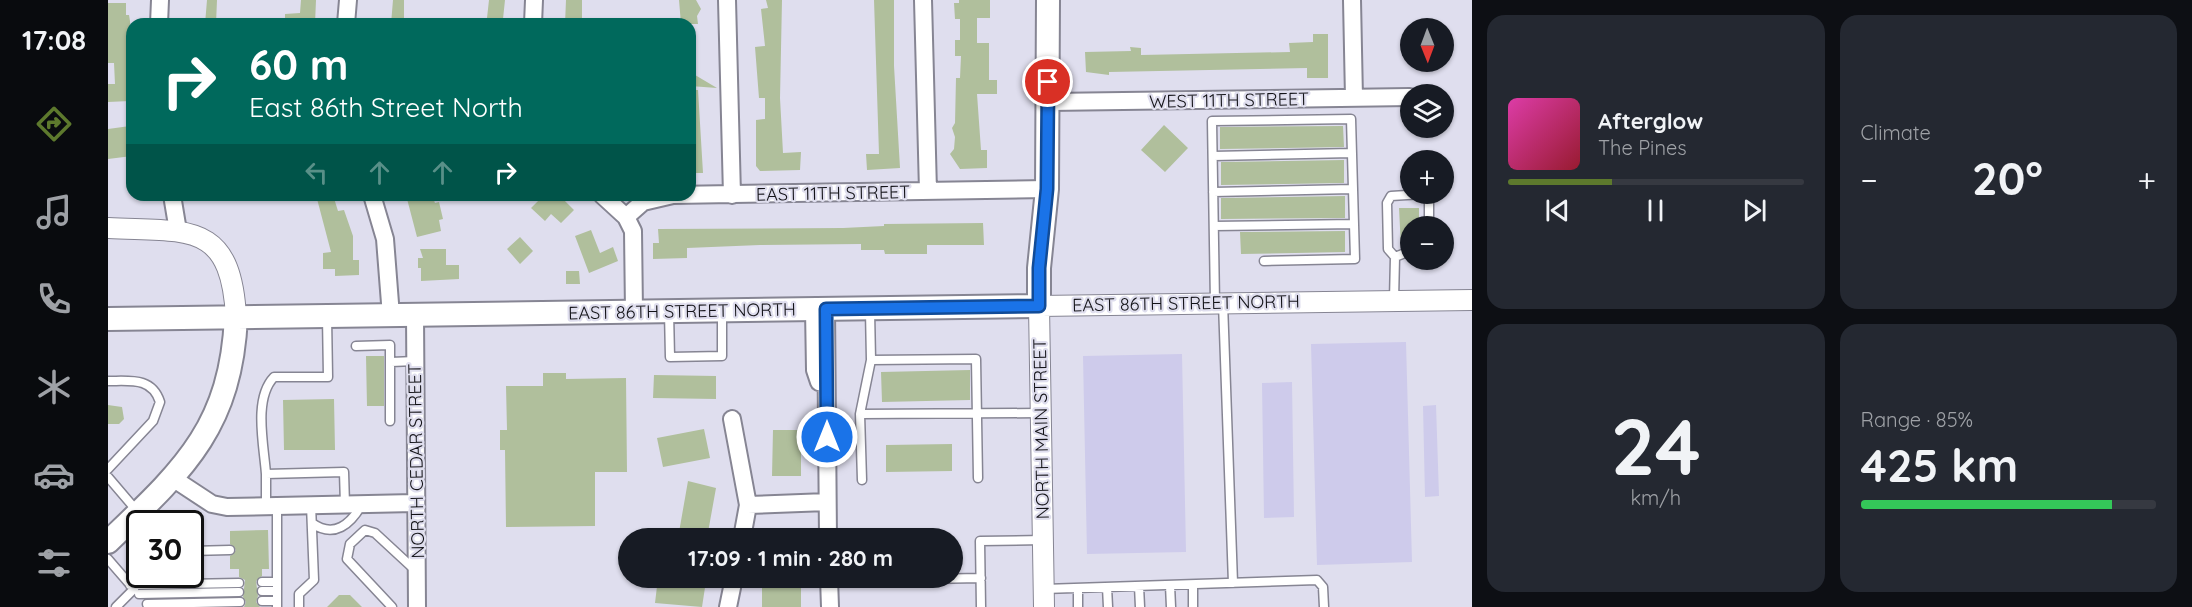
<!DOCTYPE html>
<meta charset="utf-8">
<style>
:root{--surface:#171b24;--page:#242831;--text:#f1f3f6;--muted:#9ea1a6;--line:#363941;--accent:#5d792d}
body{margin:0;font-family:Quicksand,sans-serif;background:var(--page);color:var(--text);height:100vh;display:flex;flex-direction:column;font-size:22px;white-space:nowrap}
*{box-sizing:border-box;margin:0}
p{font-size:20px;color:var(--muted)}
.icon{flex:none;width:33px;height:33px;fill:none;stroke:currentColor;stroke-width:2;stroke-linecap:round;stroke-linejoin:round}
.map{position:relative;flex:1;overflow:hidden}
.side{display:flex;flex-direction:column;gap:15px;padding:15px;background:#0d0f14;width:720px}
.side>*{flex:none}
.top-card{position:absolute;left:18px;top:18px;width:570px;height:183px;border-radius:18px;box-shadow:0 2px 4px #0004;background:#00695c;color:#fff;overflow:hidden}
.needle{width:39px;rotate:179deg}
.tools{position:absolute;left:1292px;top:18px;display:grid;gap:12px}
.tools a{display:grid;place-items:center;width:54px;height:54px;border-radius:50%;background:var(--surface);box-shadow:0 2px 4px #0004;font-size:30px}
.speed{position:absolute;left:18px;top:510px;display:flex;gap:12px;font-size:30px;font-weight:700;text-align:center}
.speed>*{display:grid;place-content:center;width:78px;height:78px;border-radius:50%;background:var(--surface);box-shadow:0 2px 4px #0004;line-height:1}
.speed .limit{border:3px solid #111;border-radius:9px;background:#fff;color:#111}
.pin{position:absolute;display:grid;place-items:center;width:51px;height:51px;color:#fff;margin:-26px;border:3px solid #fff;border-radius:50%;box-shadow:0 2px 6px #0007}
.me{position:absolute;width:66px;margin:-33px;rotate:0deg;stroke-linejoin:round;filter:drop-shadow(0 0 4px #0008)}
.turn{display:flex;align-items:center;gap:21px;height:126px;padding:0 24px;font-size:27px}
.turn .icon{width:78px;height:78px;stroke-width:2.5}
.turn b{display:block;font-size:42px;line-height:51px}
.lanes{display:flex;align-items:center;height:57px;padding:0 24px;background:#0003;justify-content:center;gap:30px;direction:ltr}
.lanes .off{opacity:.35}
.big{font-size:45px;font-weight:700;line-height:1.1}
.side .widget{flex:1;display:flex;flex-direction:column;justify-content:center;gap:9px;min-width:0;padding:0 21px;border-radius:18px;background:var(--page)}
.side .dial{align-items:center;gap:0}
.dial b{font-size:78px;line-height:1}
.song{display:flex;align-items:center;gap:18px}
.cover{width:72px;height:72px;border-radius:9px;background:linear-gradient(135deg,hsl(320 70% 55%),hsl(350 70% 35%))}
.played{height:6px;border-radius:3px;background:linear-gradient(90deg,var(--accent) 35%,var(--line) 35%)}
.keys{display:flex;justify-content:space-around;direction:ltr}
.heat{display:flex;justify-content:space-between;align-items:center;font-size:33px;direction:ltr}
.charge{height:9px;border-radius:4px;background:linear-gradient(90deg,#34c759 85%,var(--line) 0)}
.side .tiles{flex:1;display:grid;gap:15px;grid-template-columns:repeat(2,1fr)}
.trip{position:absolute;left:510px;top:528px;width:345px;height:60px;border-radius:30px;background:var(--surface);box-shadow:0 2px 4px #0004;font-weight:700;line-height:60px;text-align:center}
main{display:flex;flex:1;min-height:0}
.dock{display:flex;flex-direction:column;width:108px;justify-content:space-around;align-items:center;background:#090b0e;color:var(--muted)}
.dock .icon{width:42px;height:42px}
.dock .active{color:var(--accent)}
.dock b{font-size:27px;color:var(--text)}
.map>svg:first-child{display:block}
.green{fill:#cecbeb}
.building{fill:#b0bf9c}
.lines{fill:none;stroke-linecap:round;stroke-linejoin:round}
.service-casing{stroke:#868593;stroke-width:11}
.minor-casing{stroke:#868593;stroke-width:20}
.tertiary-casing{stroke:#868593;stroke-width:22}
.secondary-casing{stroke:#868593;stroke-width:26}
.service{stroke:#fff;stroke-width:8}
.minor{stroke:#fff;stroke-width:16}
.tertiary{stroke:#fff;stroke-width:20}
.secondary{stroke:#fff;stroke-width:22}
.route-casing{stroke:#114b97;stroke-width:15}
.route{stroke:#1a73e8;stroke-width:10}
.labels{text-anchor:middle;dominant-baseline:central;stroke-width:4.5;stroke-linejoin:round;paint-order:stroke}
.street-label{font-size:18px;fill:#131318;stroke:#dfdeee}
</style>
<main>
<nav class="dock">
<b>17:08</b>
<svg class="icon active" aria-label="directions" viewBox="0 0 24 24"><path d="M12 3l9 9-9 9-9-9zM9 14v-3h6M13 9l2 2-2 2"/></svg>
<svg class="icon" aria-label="music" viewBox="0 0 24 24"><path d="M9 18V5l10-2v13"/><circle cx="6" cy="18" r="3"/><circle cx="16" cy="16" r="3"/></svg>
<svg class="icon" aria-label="phone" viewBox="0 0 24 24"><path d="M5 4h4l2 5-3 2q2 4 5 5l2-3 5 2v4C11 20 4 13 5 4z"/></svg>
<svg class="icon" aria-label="climate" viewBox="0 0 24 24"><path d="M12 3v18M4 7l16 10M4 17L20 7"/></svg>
<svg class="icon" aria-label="car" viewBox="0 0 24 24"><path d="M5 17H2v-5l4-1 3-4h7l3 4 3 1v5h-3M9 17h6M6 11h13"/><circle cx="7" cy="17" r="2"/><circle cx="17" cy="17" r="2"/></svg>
<svg class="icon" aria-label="filters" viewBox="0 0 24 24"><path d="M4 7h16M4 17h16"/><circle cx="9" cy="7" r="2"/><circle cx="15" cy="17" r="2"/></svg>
</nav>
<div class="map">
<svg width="1364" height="607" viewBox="0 0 1364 607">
<rect width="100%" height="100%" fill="#dfdeee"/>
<path class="green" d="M1298,342L1304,562L1209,565L1203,344Z
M1074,354L1078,552L979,554L975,356Z
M1184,382L1186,517L1156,518L1154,383Z
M1328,405L1331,496L1317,497L1315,406Z"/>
<path class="building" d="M99,0H109L108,24H97Z
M193,0H208L207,24H177V14L192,13Z
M285,0H296V24H283Z
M381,0H397L395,19L379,18Z
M458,0H474V24H457Z
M571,0H588L593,9L589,16L590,24H573Z
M658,0H674L672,98L675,153L693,152L692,170L652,171L648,166V120L657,119V98H651L647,47L657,46L653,9L660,8Z
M766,0H786V66L792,168L759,170L758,154H771Z
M851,0H882V18H869V43H881V80H889V94H869L873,150H879V168L852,169L842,154L846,149L847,137L844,128L847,123L848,78H852L853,56H847V40H852V19H847L846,3H851Z
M0,3H18V15H21L22,21V101L0,102V84H7L6,63H0Z
M1205,34H1220V78H1199V68L1001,72V75L978,72L977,52L1023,51L1022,47L1033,48V55L1182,52L1181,43L1205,42Z
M582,72L609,88L582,86Z
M582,90H590L595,173H582Z
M1056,125L1080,148L1057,172L1033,150Z
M22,126L24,156L0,159V129Z
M1235,126L1236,147L1112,149V127Z
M1236,160V183L1113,185V162Z
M208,195H225L230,211L236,210L245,236V260H251V275L227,276V269H215V253L223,252Z
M298,195H324L327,203L331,202L335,219L331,220L333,231L309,237Z
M436,195H451L466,210L453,223L443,214L437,221L423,208Z
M1237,196V218L1113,219V198Z
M1291,208H1311V226H1302V245L1293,248Z
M875,223L876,245H819V254H777L776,250H753V244L652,245L579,248V258L545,259V243H551L550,229L735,228L776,226V224Z
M483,230L492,253L505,247L510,261L481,273L467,236Z
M1237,231V252L1133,254L1132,232Z
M412,237L425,251L412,264L399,249Z
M312,249H338V265H351V279L313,281V268H310V258H315Z
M458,271H471L472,284H458Z
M258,356H276V406H259Z
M862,370V400L774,402L773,372Z
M435,373H458V379L518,378L519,472H487V526L398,527L397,450H392V430H399L398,386H435Z
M546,375L608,376V399L545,398Z
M226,399L227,450H176L175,400Z
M0,405L14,407L16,419L11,424H0Z
M596,429L602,458L555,467L549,438Z
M665,430H693V476H664Z
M844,444V471L778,472V445Z
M580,481L608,488L599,538H570Z
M160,530L161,569H154V576L148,581L150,596L148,602L152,607H136L138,602L135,597L137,580L131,577V569H122V556L128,550L122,544V531Z
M550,578L598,581L594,607L547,603Z
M654,584L693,585V607H654Z
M231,595H242L254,607H219Z"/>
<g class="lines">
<defs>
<path id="service" d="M1105,156L1244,153
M1105,192L1245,189
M1106,226L1246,224
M1287,257L1302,251
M1286,300L1287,257L1280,249L1279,203L1283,196L1315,194L1321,202V226
M1107,303L1104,121L1243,119L1247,259L1156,261
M1115,303L1125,583
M561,312L562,357L614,356V311
M248,346L282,345V421
M763,360L868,359L870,478
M283,362L307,361
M0,381C22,381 44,377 52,402L45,421L0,469
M752,414L932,413
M158,474C156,445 145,399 166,377H220L219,317
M0,477L29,511
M754,480L752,414L763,360L762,311
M158,506V474L236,472L237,505
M169,506V607
M204,523C226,539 243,524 254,504
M82,551L122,550
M0,559L25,588
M760,580L873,578
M154,582H169
M22,585L131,583
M22,585L32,572
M1062,585L1063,607
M1085,585V607
M1031,586L1032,607
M999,587L1000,607
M970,588V607
M936,589L1209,580L1215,587L1216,607
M154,591H169
M31,594L131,592
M154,601H169
M39,604L132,602
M8,607L26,589
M191,607V594L206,580L203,505
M284,607L239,559L242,544L257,530L267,533L307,570
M873,607L872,541L935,540"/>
<path id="minor" d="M619,0L624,195
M815,0L820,191
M1244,0L1246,98
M51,24L52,0
M238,24L240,0
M425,24L426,0
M941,102L1302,97
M64,195L70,231
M264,195L277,239L283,316
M494,195L518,217L525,231L526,311
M518,217L535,202L565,195L939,189
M706,309L707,370L711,382
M718,309L720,538
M307,315L309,607
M624,419L640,505L634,538
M66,479L104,504L119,507L306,503
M640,505L719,502
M721,578L722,607
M620,607L626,578"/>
<path id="tertiary" d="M0,228C79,232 123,220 128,317
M936,607L931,306L1364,300"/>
<path id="secondary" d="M0,319L931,306V268L939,189L940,0
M0,542C75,470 123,428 128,317"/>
</defs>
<use href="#service" class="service-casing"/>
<use href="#minor" class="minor-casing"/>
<use href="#tertiary" class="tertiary-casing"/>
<use href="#secondary" class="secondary-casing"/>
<use href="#service" class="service"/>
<use href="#minor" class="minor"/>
<use href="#tertiary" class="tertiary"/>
<use href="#secondary" class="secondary"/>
</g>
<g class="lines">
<defs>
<path id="route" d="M719,437L718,309L931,306V268L939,189L940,82"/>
</defs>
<use href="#route" class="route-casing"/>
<use href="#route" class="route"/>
</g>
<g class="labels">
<g class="street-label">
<text transform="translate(1121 100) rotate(-1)">WEST 11TH STREET</text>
<text transform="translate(725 193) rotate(-1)">EAST 11TH STREET</text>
<text transform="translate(1078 303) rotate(-1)">EAST 86TH STREET NORTH</text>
<text transform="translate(574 311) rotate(-1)">EAST 86TH STREET NORTH</text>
<text transform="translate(933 429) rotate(-91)">NORTH MAIN STREET</text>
<text transform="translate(308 461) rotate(-91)">NORTH CEDAR STREET</text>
</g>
</g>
</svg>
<div class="tools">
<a><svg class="needle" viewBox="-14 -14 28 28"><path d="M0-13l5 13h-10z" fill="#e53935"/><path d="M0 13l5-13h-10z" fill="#9ea1a6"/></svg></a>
<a><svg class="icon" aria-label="layers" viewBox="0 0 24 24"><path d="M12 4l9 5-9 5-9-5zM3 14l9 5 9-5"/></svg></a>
<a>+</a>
<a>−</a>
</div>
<div class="speed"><div class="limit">30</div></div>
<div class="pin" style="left:940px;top:82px;background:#d93025"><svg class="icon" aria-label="arrive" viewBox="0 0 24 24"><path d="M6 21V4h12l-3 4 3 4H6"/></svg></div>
<svg class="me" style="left:719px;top:437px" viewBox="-20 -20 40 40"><circle r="17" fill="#1a73e8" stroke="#fff" stroke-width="3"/><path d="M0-11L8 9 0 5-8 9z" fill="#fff"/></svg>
<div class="trip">17:09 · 1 min · 280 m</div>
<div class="top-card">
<div class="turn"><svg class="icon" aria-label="right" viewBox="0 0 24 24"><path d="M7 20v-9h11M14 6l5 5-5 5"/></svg><div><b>60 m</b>East 86th Street North</div></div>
<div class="lanes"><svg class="icon off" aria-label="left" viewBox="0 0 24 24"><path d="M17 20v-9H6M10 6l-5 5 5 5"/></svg><svg class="icon off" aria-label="ahead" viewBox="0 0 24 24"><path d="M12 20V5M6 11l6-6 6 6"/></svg><svg class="icon off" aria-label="ahead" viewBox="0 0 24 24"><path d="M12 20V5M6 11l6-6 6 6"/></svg><svg class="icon" aria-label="right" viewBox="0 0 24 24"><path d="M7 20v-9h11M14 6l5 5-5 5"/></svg></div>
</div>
</div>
<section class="side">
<div class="tiles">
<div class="widget">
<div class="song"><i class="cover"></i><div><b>Afterglow</b><p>The Pines</p></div></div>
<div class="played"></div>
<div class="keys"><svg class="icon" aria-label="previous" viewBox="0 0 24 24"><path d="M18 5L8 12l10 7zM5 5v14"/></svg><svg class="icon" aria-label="pause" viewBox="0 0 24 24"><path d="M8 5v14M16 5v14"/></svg><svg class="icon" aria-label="next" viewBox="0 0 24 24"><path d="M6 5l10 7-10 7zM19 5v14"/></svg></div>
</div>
<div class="widget"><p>Climate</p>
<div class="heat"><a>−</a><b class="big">20°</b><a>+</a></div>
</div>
<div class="widget dial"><b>24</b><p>km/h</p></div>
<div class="widget"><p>Range · 85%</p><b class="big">425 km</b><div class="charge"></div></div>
</div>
</section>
</main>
